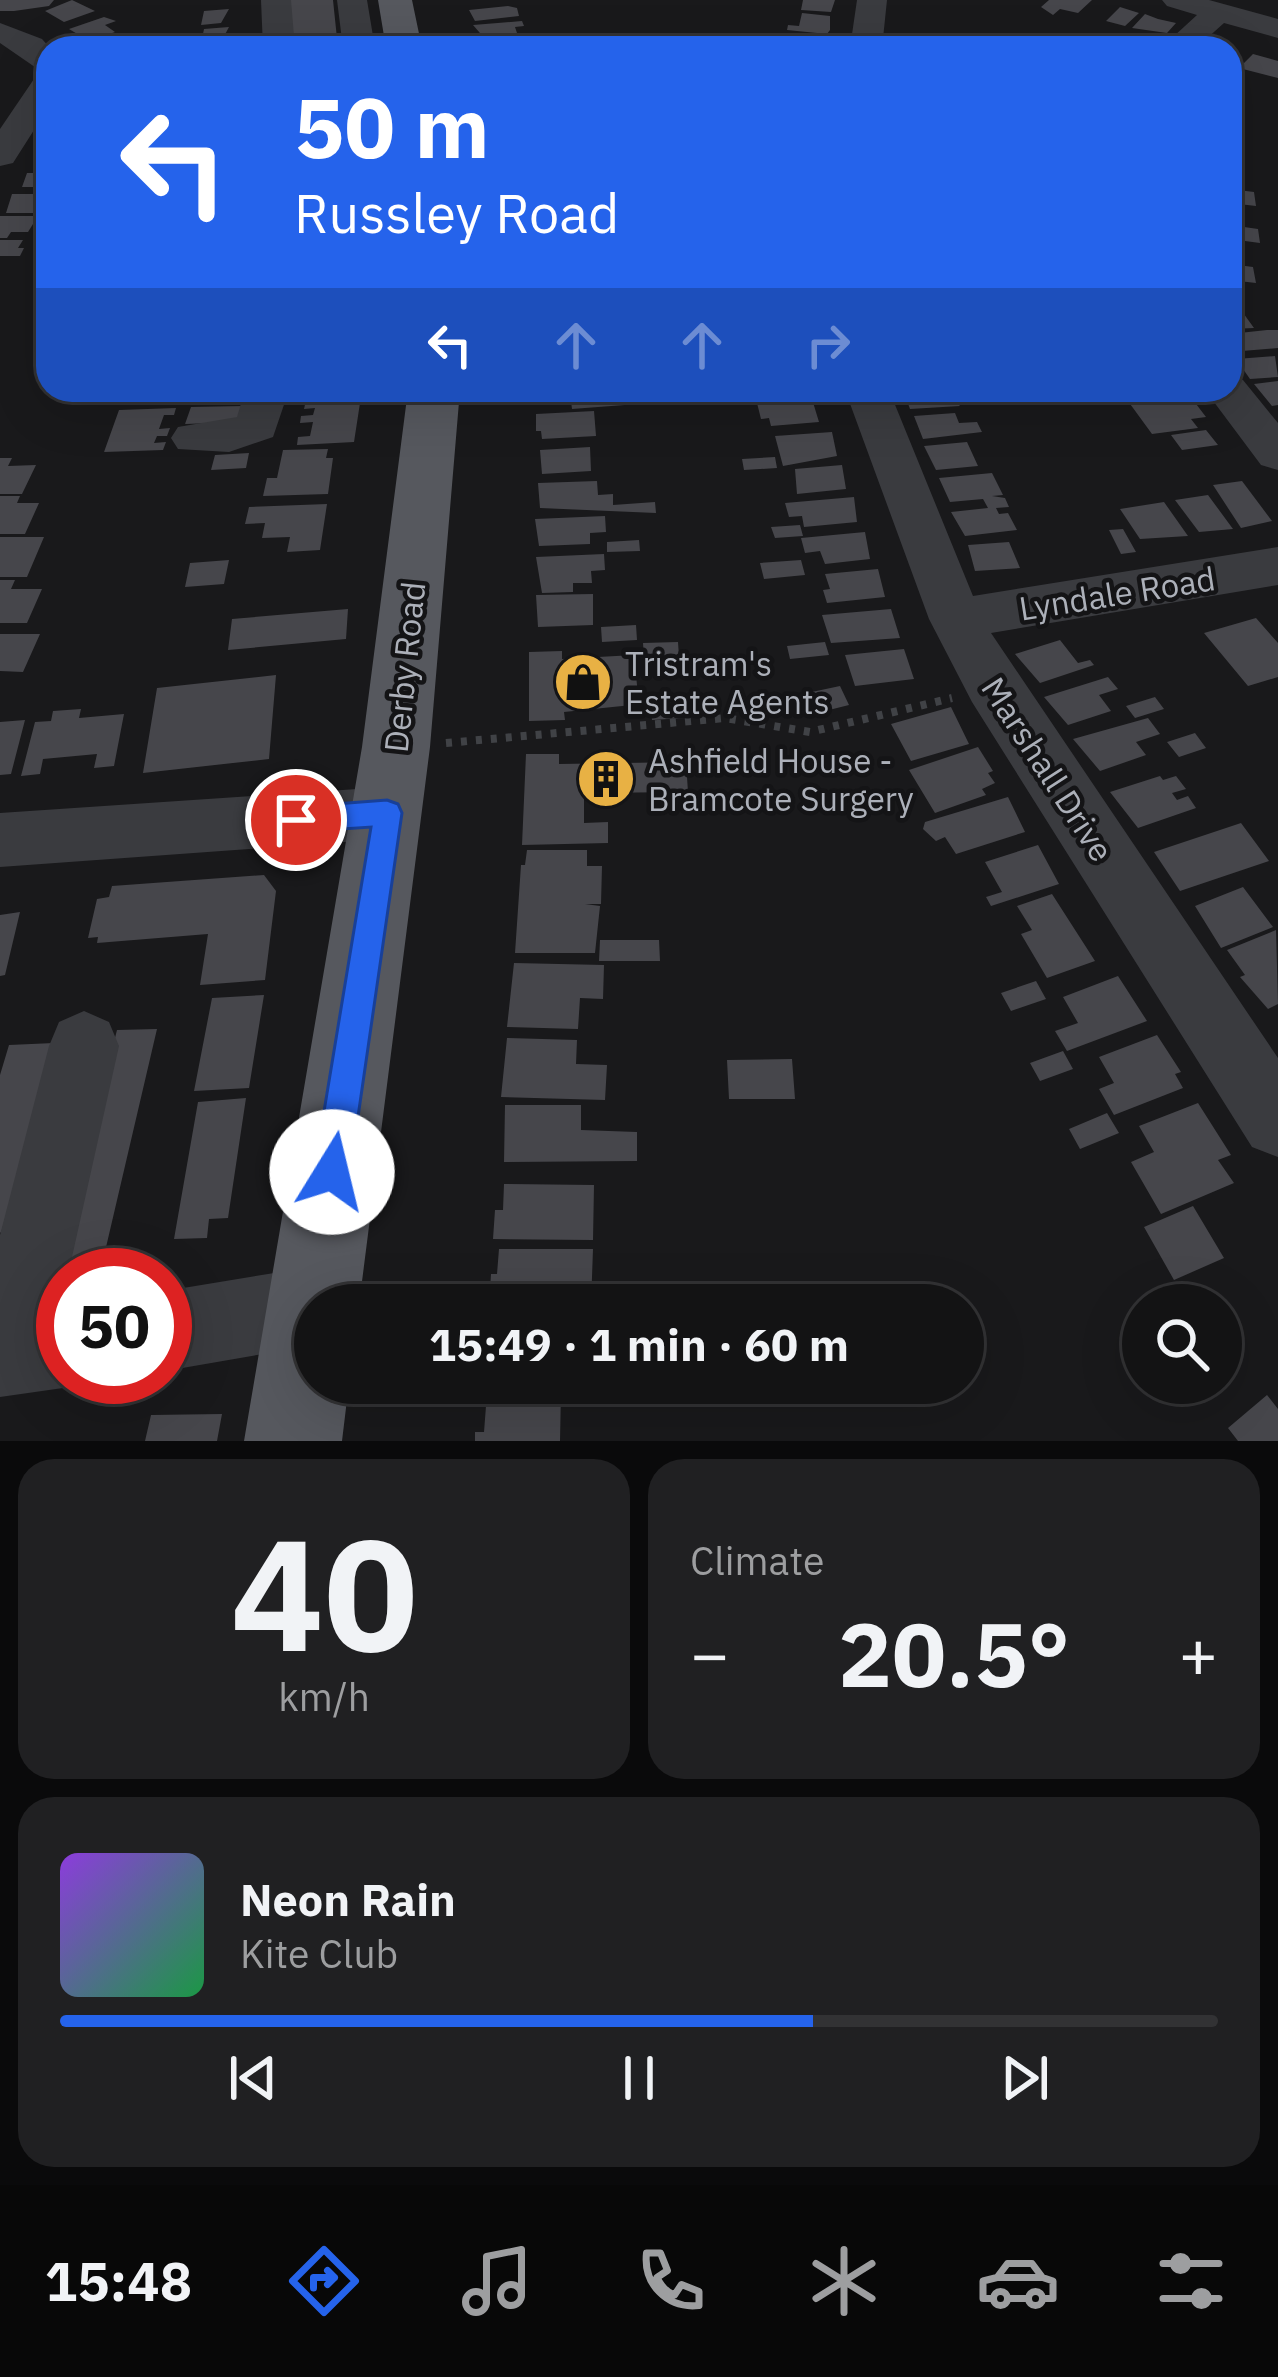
<!DOCTYPE html>
<meta charset="utf-8">
<style>
:root{--surface:#131314;--page:#202022;--text:#f1f3f6;--muted:#9d9ea0;--line:#323234;--accent:#2563eb}
body{margin:0;font-family:"IBM Plex Sans",sans-serif;background:var(--page);color:var(--text);height:100vh;display:flex;flex-direction:column;font-size:45px;white-space:nowrap}
*{box-sizing:border-box;margin:0}
p{font-size:39px;color:var(--muted)}
.icon{flex:none;width:66px;height:66px;fill:none;stroke:currentColor;stroke-width:2;stroke-linecap:round;stroke-linejoin:round}
.map{position:relative;height:1441px;overflow:hidden}
.details{display:flex;flex-direction:column;gap:18px;padding:18px;background:#0a0a0b;flex:1}
.details>*{flex:none}
.top-card{position:absolute;left:36px;top:36px;width:1206px;height:366px;border-radius:36px;box-shadow:0 12px 48px #0002,0 0 0 3px var(--line);background:#2563eb;color:#fff;overflow:hidden}
.fabs{position:absolute;left:1122px;top:1284px;display:grid;gap:24px}
.fabs a{display:grid;place-items:center;width:120px;height:120px;border-radius:50%;background:var(--surface);box-shadow:0 12px 48px #0002,0 0 0 3px var(--line);font-size:60px}
.speed{position:absolute;left:36px;top:1248px;display:flex;gap:24px;font-size:60px;font-weight:700;text-align:center}
.speed>*{display:grid;place-content:center;width:156px;height:156px;border-radius:50%;background:var(--surface);box-shadow:0 12px 48px #0002,0 0 0 3px var(--line);line-height:1}
.speed .limit{border:18px solid #d22;background:#fff;color:#111}
.pin{position:absolute;display:grid;place-items:center;width:102px;height:102px;color:#fff;margin:-51px;border:6px solid #fff;border-radius:50%;box-shadow:0 3px 12px #0007}
.me{position:absolute;width:132px;margin:-66px;rotate:9deg;stroke-linejoin:round;filter:drop-shadow(0 0 9px #0008)}
.turn{display:flex;align-items:center;gap:42px;height:252px;padding:0 60px;font-size:54px}
.turn .icon{width:156px;height:156px;stroke-width:2.5}
.turn b{display:block;font-size:84px;line-height:102px}
.lanes{display:flex;align-items:center;height:114px;padding:0 60px;background:#0003;justify-content:center;gap:60px;direction:ltr}
.lanes .off{opacity:.35}
.big{font-size:90px;font-weight:700;line-height:1.1}
.details .widget{flex:1;display:flex;flex-direction:column;justify-content:center;gap:18px;min-width:0;padding:0 42px;border-radius:36px;background:var(--page)}
.details .dial{align-items:center;gap:0}
.dial b{font-size:156px;line-height:1}
.song{display:flex;align-items:center;gap:36px}
.cover{width:144px;height:144px;border-radius:18px;background:linear-gradient(135deg,hsl(270 70% 55%),hsl(140 70% 35%))}
.played{height:12px;border-radius:6px;background:linear-gradient(90deg,var(--accent) 65%,var(--line) 65%)}
.keys{display:flex;justify-content:space-around;direction:ltr}
.heat{display:flex;justify-content:space-between;align-items:center;font-size:66px;direction:ltr}
.details .tiles{flex:1;display:grid;gap:18px;grid-template-columns:1fr 1fr}
.widget:last-child{grid-column:span 2}
.trip{position:absolute;left:294px;top:1284px;width:690px;height:120px;border-radius:60px;background:var(--surface);box-shadow:0 12px 48px #0002,0 0 0 3px var(--line);font-weight:700;line-height:120px;text-align:center}
.menu{display:flex;height:192px;justify-content:space-around;align-items:center;background:#080808;color:var(--muted)}
.menu .icon{width:84px;height:84px}
.menu .current{color:var(--accent)}
.menu b{font-size:54px;color:var(--text)}
.map>svg:first-child{display:block}
.building{fill:#46464b}
.lines{fill:none;stroke-linecap:round;stroke-linejoin:round}
.path{stroke:#404246;stroke-width:8;stroke-dasharray:6 9;stroke-linecap:butt}
.minor{fill:#3a3b3f;fill-rule:evenodd}
.major{fill:#56585e;fill-rule:evenodd}
.route{fill:#2563eb;stroke:#184099;stroke-width:3}
.labels{text-anchor:middle;dominant-baseline:central;stroke-width:9;stroke-linejoin:round;paint-order:stroke}
.street-label{font-size:33px;fill:#acb0b9;stroke:#141416}
.poi-label{font-size:33px;fill:#acb0b9;stroke:#141416;text-anchor:start}
</style>
<div class="map">
<svg width="1278" height="1441" viewBox="0 0 1278 1441">
<rect width="100%" height="100%" fill="#19191b"/>
<path class="building" d="M0,0H54L49,6L14,11H0Z
M72,0L95,11L64,22L45,11Z
M288,0H333L338,48H290Z
M803,0H835L831,12L801,10Z
M1049,0H1092L1078,13L1060,9L1053,15L1041,7Z
M508,6L517,8L519,16L475,21L469,10Z
M1120,7L1139,13L1125,26L1106,21Z
M229,9L221,23L201,25L204,11Z
M802,13L830,16V30L827,34L787,30L788,25L799,26Z
M1145,14L1158,19L1176,23L1167,33L1132,28Z
M104,17L116,21L105,25L115,32L89,41L69,29Z
M522,21L524,26L515,27L518,36L486,40L473,25Z
M229,27L221,42L201,44L204,29Z
M786,33L826,37L827,42L825,48H794L796,38L785,37Z
M1253,54L1278,61V78L1239,68Z
M27,173H48V187H22Z
M1230,189L1254,192L1256,206L1230,203Z
M12,194H48V202L39,213H6Z
M0,216H38L28,232H11L7,238H0Z
M1230,225L1258,229L1260,243L1230,239Z
M0,240H23L18,248H24L20,256H0Z
M1230,264L1253,267L1256,283L1230,280Z
M1241,310L1254,328L1230,329V311Z
M1267,330H1278V348L1230,352V334Z
M1275,356L1278,377L1250,379L1236,359Z
M1278,381V405L1272,406L1254,384Z
M179,390H216L213,402L175,403Z
M319,390H362L354,442L297,445L298,437L310,436L313,422L300,423L301,416L313,415L315,408L304,409L307,396H318Z
M538,390H592L593,398L649,395L651,403L572,409L571,401L543,403Z
M903,390H945L960,406L910,409Z
M1166,392L1171,399L1190,396L1206,417L1191,419L1198,428L1152,434L1125,397Z
M812,399L819,422L771,426L769,418L761,419L757,403Z
M243,406L240,422L185,424L191,407Z
M176,408L174,415H164L159,429L170,428L167,436H157L154,443L166,442L163,450L104,452L119,410Z
M594,411L596,436L542,439L541,431H536V414Z
M955,413L959,423L977,422L982,432L923,439L914,416Z
M1206,430L1218,445L1182,450L1171,435Z
M832,432L837,456L783,466L775,436Z
M967,442L978,466L936,470L924,446Z
M590,447L591,471L542,474L540,450Z
M328,449L326,458H333L328,494L263,496L267,478H277L283,450Z
M249,453L246,468L211,470L215,455Z
M775,457L777,468L744,470L742,459Z
M0,458H12L8,466L36,465L22,494H0Z
M842,465L846,489L797,494L795,469Z
M992,473L1003,495L992,496L1005,498L1009,507L996,508L999,514L1008,513L1017,530L965,536L951,512L988,508L983,499L950,502L939,478Z
M597,481L598,495L613,494V505L655,502L656,513L540,508L538,483Z
M1242,481L1272,521L1241,528L1213,485Z
M1208,495L1233,529L1199,532L1175,500Z
M0,496H20L17,503H39L25,534H0Z
M854,497L857,522L804,527L802,516L789,517L785,503Z
M1164,502L1188,536L1140,539L1120,509Z
M327,504L320,550L287,552L290,537L262,538L265,523L245,524L249,507Z
M605,516L606,532L590,533V544L539,546L535,519Z
M800,525L803,536L775,538L771,527Z
M1123,529L1136,552L1121,554L1109,530Z
M865,532L870,559L825,564L820,551L805,553L801,538Z
M0,537H44L27,577H0Z
M639,540L640,551L607,552V542Z
M1009,542L1020,568L975,571L968,545Z
M604,554L605,570L591,571L592,583H573V592L542,593L536,557Z
M229,560L224,584L185,587L190,563Z
M801,560L805,575L764,579L760,563Z
M878,569L885,597L827,603L823,590L830,589L825,574Z
M0,580H15L11,589H42L27,623H0Z
M593,594V625L538,627L536,595Z
M348,609L346,639L228,650L232,619Z
M891,609L900,638L831,643L822,615Z
M1256,618L1278,643V677L1248,686L1204,633Z
M636,625L637,640L602,642L601,627Z
M0,634H40L23,672L0,671Z
M1060,640L1078,663L1090,660L1094,665L1040,683L1015,654Z
M678,642L679,657L644,658L643,643Z
M825,642L829,655L790,659L787,646Z
M904,649L914,679L855,686L845,655Z
M562,651V659L634,655L638,695H631L632,705L564,712L565,720L529,721V652Z
M276,675L269,759L143,773L157,688Z
M1108,677L1118,689L1099,695L1111,711L1068,725L1044,697Z
M840,686L849,705L817,713L807,693Z
M1155,697L1164,709L1135,718L1126,706Z
M682,699L684,718L652,720L650,701Z
M951,707L969,744L911,761L891,724Z
M81,709L79,718L124,714L114,766L94,768L97,754L43,759L40,774L21,776L35,722L51,721L53,711Z
M1148,718L1160,734L1136,742L1146,755L1100,771L1073,739Z
M25,720L11,774L0,775V722Z
M1195,733L1206,748L1179,757L1167,742Z
M978,747L993,771L988,773L995,783L982,789L986,795L935,813L909,770Z
M526,754H559V764L686,762L688,792L584,793V823L608,822V843L522,845Z
M1160,776L1163,780L1176,776L1186,789L1172,793L1177,800L1188,796L1196,808L1138,828L1110,792Z
M1008,797L1025,832L956,854L945,837L936,841L923,829L925,822Z
M1241,823L1269,861L1180,891L1154,852Z
M1038,845L1059,884L991,906L986,897L1002,892L985,862Z
M527,850H587V866H602L601,904H585L600,906L595,953H515L521,865H525Z
M264,875L276,891L265,980L200,985L208,934L97,943L98,937L88,938L97,899L109,897L112,886Z
M1243,887L1273,927L1221,948L1195,906Z
M1052,894L1095,961L1047,978L1021,934L1032,930L1017,906Z
M20,912L5,975L0,976V915Z
M1276,930L1278,1004L1268,1009L1240,977L1245,975L1227,950Z
M600,940H659L660,961H599Z
M514,963L604,965L603,999L580,998L578,1029L507,1027Z
M1118,976L1147,1021L1067,1051L1055,1031L1078,1023L1063,997Z
M1036,981L1046,999L1011,1011L1001,993Z
M264,995L249,1088L194,1091L212,998Z
M157,1029L100,1273L55,1276L117,1030Z
M1157,1035L1181,1072L1175,1074L1183,1088L1114,1115L1099,1089L1114,1083L1099,1057Z
M507,1038L577,1040L576,1064L607,1065L605,1100L501,1097Z
M54,1043L1,1233L0,1232V1075L9,1045Z
M1063,1051L1073,1069L1040,1081L1030,1063Z
M792,1059L795,1099H729L727,1060Z
M246,1098L228,1218L209,1219L207,1238L174,1239L198,1102Z
M1198,1103L1231,1155L1218,1160L1234,1183L1161,1214L1131,1162L1154,1152L1139,1126Z
M505,1105H581V1130L637,1132V1161L504,1162Z
M1107,1113L1119,1133L1080,1149L1069,1129Z
M504,1184L594,1185L593,1240L493,1239L495,1210H503Z
M1193,1206L1224,1258L1174,1280L1144,1227Z
M499,1249H593L591,1305H489L491,1274H497Z
M561,1392L560,1441H475V1432H484L487,1393Z
M1267,1395L1278,1409V1441H1238L1228,1428Z
M222,1414L217,1441H145L151,1415Z"/>
<g class="lines">
<path class="path" d="M446,743L725,718L810,732L952,698"/>
<path class="minor" d="M261,0H291L295,48H263Z
M337,0H367L375,48H343Z
M857,0H887L882,48H850Z
M1162,0H1209L1278,19V38L1224,23L1196,48H1161L1197,15L1167,6Z
M0,23L42,39L50,48L48,108L13,163L0,166V129L36,76L45,74L0,43Z
M1230,377L1243,380L1278,423V470L1261,465L1205,390H1230Z
M245,390H289L273,437L229,452L178,449L171,438L178,427L237,417Z
M845,390H889L973,596L1278,547V585L991,633L1278,1058V1157L1252,1147L972,702L929,619Z
M387,787L408,794L417,813L408,832L387,839L0,867V813Z
M84,1011L109,1022L119,1046L68,1275H63V1377H91L63,1388L0,1397V1235L49,1046L59,1022Z
M311,1267L339,1279L350,1305H315V1345L165,1371V1291Z"/>
<path class="major" d="M378,0H412L422,48H386Z
M408,390H460L430,747L359,1305H315V1383H349L342,1441H244L362,747Z"/>
</g>
<path class="route" d="M387,800L398,804L402,813L350,1172L344,1185L332,1190L319,1185L314,1172L371,827L296,832L285,829L281,820L285,811L296,807Z"/>
<defs>
<symbol id="shop-disc" viewBox="-11 -11 22 22"><circle r="9.5" fill="#e8b144" stroke="#141416"/><path d="M-5-2.5h2.3a2.7 3.5 0 0 1 5.4 0H5L5.5 6h-11ZM-1.5-2.5h3a1.5 2.3 0 0 0-3 0Z" fill="#111"/></symbol>
<symbol id="building-disc" viewBox="-11 -11 22 22"><circle r="9.5" fill="#e8b144" stroke="#141416"/><path d="M-4-6H4V6H1V3H-1V6H-4ZM-2.5-4.3h1.7v1.8h-1.7ZM.8-4.3h1.7v1.8H.8ZM-2.5-1h1.7V.8h-1.7ZM.8-1h1.7V.8H.8Z" fill="#111"/></symbol>
</defs>
<g fill-rule="evenodd">
<use href="#shop-disc" x="550" y="649" width="66" height="66"/>
<use href="#building-disc" x="573" y="746" width="66" height="66"/>
</g>
<g class="labels">
<g class="street-label">
<text transform="translate(1117 593) rotate(-9)">Lyndale Road</text>
<text transform="translate(404 667) rotate(-84)">Derby Road</text>
<text transform="translate(1048 769) rotate(57)">Marshall Drive</text>
</g>
<g class="poi-label">
<text x="625" y="663">Tristram's<tspan x="625" dy="38">Estate Agents</tspan></text>
<text x="648" y="760">Ashfield House -<tspan x="648" dy="38">Bramcote Surgery</tspan></text>
</g>
</g>
</svg>
<div class="fabs">
<a><svg class="icon" aria-label="search" viewBox="0 0 24 24"><circle cx="10" cy="10" r="6"/><path d="M15 15l6 6"/></svg></a>
</div>
<div class="speed"><div class="limit">50</div></div>
<div class="pin" style="left:296px;top:820px;background:#d93025"><svg class="icon" aria-label="arrive" viewBox="0 0 24 24"><path d="M6 21V4h12l-3 4 3 4H6"/></svg></div>
<svg class="me" style="left:332px;top:1172px" viewBox="-20 -20 40 40"><circle r="19" fill="#fff"/><path d="M0-13L10 11 0 6-10 11z" fill="#2563eb"/></svg>
<div class="trip">15:49 · 1 min · 60 m</div>
<div class="top-card">
<div class="turn"><svg class="icon" aria-label="left" viewBox="0 0 24 24"><path d="M17 20v-9H6M10 6l-5 5 5 5"/></svg><div><b>50 m</b>Russley Road</div></div>
<div class="lanes"><svg class="icon" aria-label="left" viewBox="0 0 24 24"><path d="M17 20v-9H6M10 6l-5 5 5 5"/></svg><svg class="icon off" aria-label="ahead" viewBox="0 0 24 24"><path d="M12 20V5M6 11l6-6 6 6"/></svg><svg class="icon off" aria-label="ahead" viewBox="0 0 24 24"><path d="M12 20V5M6 11l6-6 6 6"/></svg><svg class="icon off" aria-label="right" viewBox="0 0 24 24"><path d="M7 20v-9h11M14 6l5 5-5 5"/></svg></div>
</div>
</div>
<section class="details">
<div class="tiles">
<div class="widget dial"><b>40</b><p>km/h</p></div>
<div class="widget"><p>Climate</p>
<div class="heat"><a>−</a><b class="big">20.5°</b><a>+</a></div>
</div>
<div class="widget">
<div class="song"><i class="cover"></i><div><b>Neon Rain</b><p>Kite Club</p></div></div>
<div class="played"></div>
<div class="keys"><svg class="icon" aria-label="previous" viewBox="0 0 24 24"><path d="M18 5L8 12l10 7zM5 5v14"/></svg><svg class="icon" aria-label="pause" viewBox="0 0 24 24"><path d="M8 5v14M16 5v14"/></svg><svg class="icon" aria-label="next" viewBox="0 0 24 24"><path d="M6 5l10 7-10 7zM19 5v14"/></svg></div>
</div>
</div>
</section>
<nav class="menu">
<b>15:48</b>
<svg class="icon current" aria-label="directions" viewBox="0 0 24 24"><path d="M12 3l9 9-9 9-9-9zM9 14v-3h6M13 9l2 2-2 2"/></svg>
<svg class="icon" aria-label="music" viewBox="0 0 24 24"><path d="M9 18V5l10-2v13"/><circle cx="6" cy="18" r="3"/><circle cx="16" cy="16" r="3"/></svg>
<svg class="icon" aria-label="phone" viewBox="0 0 24 24"><path d="M5 4h4l2 5-3 2q2 4 5 5l2-3 5 2v4C11 20 4 13 5 4z"/></svg>
<svg class="icon" aria-label="climate" viewBox="0 0 24 24"><path d="M12 3v18M4 7l16 10M4 17L20 7"/></svg>
<svg class="icon" aria-label="car" viewBox="0 0 24 24"><path d="M5 17H2v-5l4-1 3-4h7l3 4 3 1v5h-3M9 17h6M6 11h13"/><circle cx="7" cy="17" r="2"/><circle cx="17" cy="17" r="2"/></svg>
<svg class="icon" aria-label="filters" viewBox="0 0 24 24"><path d="M4 7h16M4 17h16"/><circle cx="9" cy="7" r="2"/><circle cx="15" cy="17" r="2"/></svg>
</nav>
